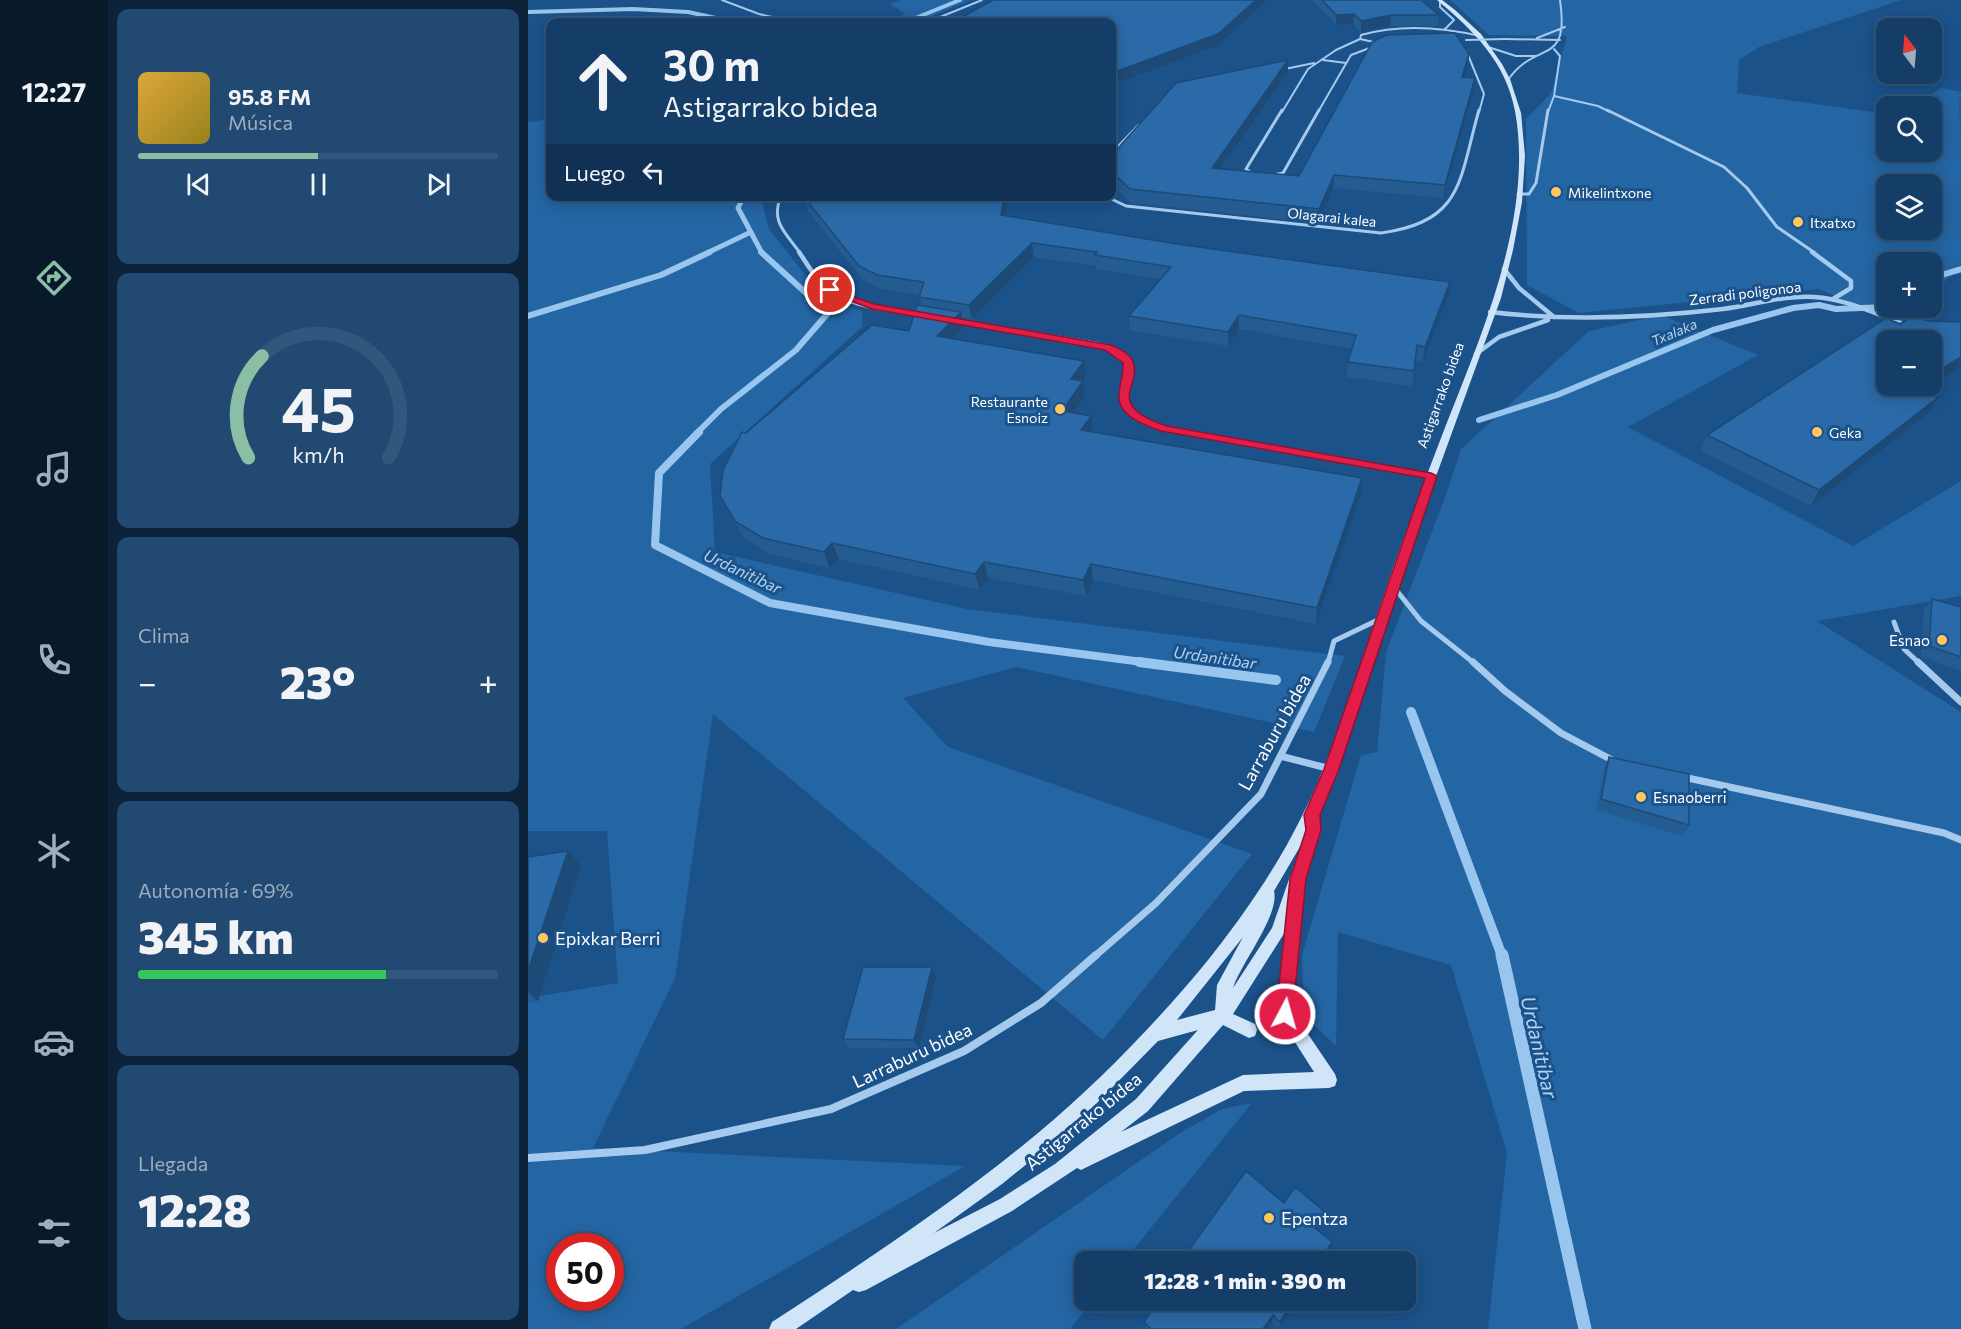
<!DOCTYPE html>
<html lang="es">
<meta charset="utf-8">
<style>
:root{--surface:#143e68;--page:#214971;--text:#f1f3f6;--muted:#9daec0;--line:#33577c;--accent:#8abfa5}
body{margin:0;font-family:Commissioner,sans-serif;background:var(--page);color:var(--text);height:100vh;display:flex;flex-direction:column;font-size:22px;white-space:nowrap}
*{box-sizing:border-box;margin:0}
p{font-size:20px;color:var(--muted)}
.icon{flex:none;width:33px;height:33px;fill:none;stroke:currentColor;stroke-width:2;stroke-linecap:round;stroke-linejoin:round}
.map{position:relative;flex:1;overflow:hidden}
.details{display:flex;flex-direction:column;gap:9px;padding:9px;background:#0b2239;width:420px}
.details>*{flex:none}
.guide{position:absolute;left:18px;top:18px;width:570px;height:183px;border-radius:12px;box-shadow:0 3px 15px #0003,0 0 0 2px var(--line);background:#143e68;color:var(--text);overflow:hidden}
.needle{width:39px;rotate:344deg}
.fabs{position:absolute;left:1348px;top:18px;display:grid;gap:12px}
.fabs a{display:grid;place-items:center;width:66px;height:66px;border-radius:12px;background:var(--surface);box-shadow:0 3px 15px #0003,0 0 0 2px var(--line);font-size:30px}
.speed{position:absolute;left:18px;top:1233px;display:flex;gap:12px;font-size:30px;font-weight:700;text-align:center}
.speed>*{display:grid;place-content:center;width:78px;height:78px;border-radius:50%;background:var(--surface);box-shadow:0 3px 15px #0003,0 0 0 2px var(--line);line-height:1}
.speed .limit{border:9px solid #d22;background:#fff;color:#111}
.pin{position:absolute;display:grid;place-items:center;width:51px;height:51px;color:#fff;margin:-26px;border:3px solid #fff;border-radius:50%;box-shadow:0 2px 6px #0007}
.me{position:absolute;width:66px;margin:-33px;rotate:6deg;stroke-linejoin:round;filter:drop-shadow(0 0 4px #0008)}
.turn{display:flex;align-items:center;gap:21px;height:126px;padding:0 18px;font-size:27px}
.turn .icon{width:78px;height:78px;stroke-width:2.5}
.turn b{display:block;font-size:42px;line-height:51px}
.then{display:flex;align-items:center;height:57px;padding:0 18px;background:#0003;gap:12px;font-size:22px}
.big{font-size:45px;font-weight:800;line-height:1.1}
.details .card{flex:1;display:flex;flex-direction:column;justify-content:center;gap:9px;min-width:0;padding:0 21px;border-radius:12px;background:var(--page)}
.details .dial{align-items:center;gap:0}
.dial svg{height:156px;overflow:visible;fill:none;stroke:var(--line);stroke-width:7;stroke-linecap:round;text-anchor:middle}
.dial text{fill:var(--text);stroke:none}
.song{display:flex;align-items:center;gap:18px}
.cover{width:72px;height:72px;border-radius:9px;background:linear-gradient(135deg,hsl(40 70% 55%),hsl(50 70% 35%))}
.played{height:6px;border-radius:3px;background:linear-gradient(90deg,var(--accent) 50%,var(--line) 50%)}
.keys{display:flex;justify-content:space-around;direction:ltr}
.heat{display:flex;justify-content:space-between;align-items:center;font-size:33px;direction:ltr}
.charge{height:9px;border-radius:4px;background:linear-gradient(90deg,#34c759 69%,var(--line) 0)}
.trip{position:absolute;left:546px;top:1251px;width:342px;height:60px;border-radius:12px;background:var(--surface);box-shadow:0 3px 15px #0003,0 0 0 2px var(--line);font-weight:800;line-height:60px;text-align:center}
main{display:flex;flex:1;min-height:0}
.menu{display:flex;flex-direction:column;width:108px;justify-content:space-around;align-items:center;background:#08192a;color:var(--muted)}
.menu .icon{width:42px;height:42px}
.menu .active{color:var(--accent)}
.menu b{font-size:27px;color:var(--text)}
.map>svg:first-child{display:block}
.green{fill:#2465a3;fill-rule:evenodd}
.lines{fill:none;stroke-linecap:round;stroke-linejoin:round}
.stream-far5{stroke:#98c6ef;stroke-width:4}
.stream-far4{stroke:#98c6ef;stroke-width:5}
.stream-far3{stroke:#98c6ef;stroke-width:6}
.stream-far2{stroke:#98c6ef;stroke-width:8}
.stream-far1{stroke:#98c6ef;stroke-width:10}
.stream{stroke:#98c6ef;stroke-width:13}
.street-far5{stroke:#a5caed;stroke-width:2}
.street-far4{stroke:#a5caed;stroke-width:3}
.street-far3{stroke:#a5caed;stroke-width:4.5}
.street-far2{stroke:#a5caed;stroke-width:5}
.street-far1{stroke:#a5caed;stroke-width:7}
.street{stroke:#a5caed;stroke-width:8}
.secondary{fill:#d1e5f9;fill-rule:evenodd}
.street-bridge{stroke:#a5caed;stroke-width:2}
.wall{fill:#245b90}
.shaded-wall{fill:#1d4a76}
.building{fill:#2a6aa8;stroke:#1d4a76;stroke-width:1.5}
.route{fill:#e11d48;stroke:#92132f;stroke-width:1.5}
.poi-dot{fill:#fec762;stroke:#1b528a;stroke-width:2}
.labels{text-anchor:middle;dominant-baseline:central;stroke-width:6;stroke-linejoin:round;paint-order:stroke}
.far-poi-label{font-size:14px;fill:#fff;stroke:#1b528a;text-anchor:start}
.far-street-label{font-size:14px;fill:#fff;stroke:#1b528a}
.far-water-label{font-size:14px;font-style:italic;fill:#b1d4f4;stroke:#1b528a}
.poi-label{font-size:15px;fill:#fff;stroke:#1b528a;text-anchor:end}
.water-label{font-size:16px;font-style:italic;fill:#b1d4f4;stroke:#1b528a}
.near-street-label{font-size:18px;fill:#fff;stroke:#1b528a}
.near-poi-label{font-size:18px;fill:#fff;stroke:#1b528a;text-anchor:start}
.near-water-label{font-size:20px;font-style:italic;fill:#b1d4f4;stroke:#1b528a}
</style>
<main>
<nav class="menu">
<b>12:27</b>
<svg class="icon active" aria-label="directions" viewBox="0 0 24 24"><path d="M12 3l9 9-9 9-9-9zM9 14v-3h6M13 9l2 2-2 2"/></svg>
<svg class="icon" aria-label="music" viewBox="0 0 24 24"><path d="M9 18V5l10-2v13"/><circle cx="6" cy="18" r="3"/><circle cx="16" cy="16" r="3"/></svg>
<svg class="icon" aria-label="phone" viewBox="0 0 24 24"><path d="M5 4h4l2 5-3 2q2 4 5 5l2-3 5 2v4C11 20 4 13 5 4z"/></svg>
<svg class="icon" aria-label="climate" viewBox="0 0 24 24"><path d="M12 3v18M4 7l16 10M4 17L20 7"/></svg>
<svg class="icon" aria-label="car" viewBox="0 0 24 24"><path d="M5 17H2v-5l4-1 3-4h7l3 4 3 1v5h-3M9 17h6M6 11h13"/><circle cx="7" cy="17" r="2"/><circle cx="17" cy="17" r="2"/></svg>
<svg class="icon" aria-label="filters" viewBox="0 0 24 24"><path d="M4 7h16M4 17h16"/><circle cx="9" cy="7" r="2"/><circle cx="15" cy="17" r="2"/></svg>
</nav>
<section class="details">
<div class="card">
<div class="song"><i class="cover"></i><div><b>95.8 FM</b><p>Música</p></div></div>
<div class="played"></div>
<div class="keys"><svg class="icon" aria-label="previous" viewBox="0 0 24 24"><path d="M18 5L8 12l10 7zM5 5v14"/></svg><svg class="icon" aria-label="pause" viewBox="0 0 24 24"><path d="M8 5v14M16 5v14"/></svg><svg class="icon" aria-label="next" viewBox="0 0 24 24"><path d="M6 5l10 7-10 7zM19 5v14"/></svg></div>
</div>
<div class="card dial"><svg viewBox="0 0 100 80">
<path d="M14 69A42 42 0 1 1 86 69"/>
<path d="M14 69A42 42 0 0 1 21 17" stroke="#8abfa5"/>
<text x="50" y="56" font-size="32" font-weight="700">45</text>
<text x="50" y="72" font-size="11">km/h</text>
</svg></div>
<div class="card"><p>Clima</p>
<div class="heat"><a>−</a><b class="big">23°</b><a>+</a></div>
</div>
<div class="card"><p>Autonomía · 69%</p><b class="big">345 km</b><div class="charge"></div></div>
<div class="card"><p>Llegada</p><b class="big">12:28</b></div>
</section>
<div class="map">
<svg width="1433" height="1329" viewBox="0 0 1433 1329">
<rect width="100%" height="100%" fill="#1b528a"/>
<path class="green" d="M372,0H443L389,22H361L377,14L362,4Z
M922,0H1373L1231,47L1211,60L1209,93L1359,114V152H1404V106H1387L1413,88L1433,92V264L1404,295V262H1359V308H1393L1377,326L1291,289L1051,313L999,285L998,119L1023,93L1039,36L961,35ZM1359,184H1404V230H1359Z
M22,119V196L238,197L234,202L241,229L297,300L334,311L335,326L182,464L187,552L439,609L817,656L786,732L488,667L375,698L420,747L724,854L575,1040L185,714L147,978L65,1148L437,1166L153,1329H0V998L90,983L79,831H0V122ZM32,1246H82V1298H32Z
M1133,315L1230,355L1100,427L1325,546L1433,481V596L1289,621L1433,712V1329H960L979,1153L923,965L810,932L808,1046L776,1015L774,955L833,755L849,752L858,652L918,495L933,449L1061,331Z
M724,1103L596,1261L556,1262V1300L565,1301L542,1329H368L652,1133L694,1109Z"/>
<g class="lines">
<path class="stream-far5" d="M0,12L105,9L160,12L206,22
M378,22L432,0"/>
<path class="stream-far4" d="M216,196L210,208L234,253
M179,253L223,232"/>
<path class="stream-far3" d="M1404,278L1433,269
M0,316L133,275L182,252
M951,420L1029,395L1185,330L1265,308L1291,305L1308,309L1359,307
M169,433L193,409L268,350L300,313L233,252"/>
<path class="stream-far2" d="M171,432L131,473L127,545L242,603L461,642L622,663"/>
<path class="stream-far1" d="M611,662L748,680
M883,712L974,956"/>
<path class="stream" d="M974,955L1057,1329"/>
<path class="street-far5" d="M194,0L231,14L267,22
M912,0V7L926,20L917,29
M400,22L454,0
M1009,38L1037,27
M977,39L1032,40
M850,43L832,39L833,35C872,24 913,27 952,36
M960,47L988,56H1009
M1026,49L1032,56L1026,96L1070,106L1082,112
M938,50L956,94L951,112
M795,60L818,63
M752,70L786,63
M980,80C1008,39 1042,68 1032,0
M754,112L780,69L808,50L832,39
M790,112L823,55L847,46
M1020,112L1026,96"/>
<path class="street-far4" d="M1079,110L1196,167L1219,188L1249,227L1287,253
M584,153L611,125
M726,175L718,169L754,110
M745,175L755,173L791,110
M990,194H1001L1008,183L1020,110
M253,196C242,222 258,233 272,253
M577,196L598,206L853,233C936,222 931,179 951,110"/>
<path class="street-far3" d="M271,252C278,262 284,274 293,282C317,308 362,310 394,315
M1284,252L1323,281V288L1305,299
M976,269L991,288L1026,317
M962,312C1039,321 1118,318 1195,309C1226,305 1255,295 1286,297C1318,299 1348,314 1378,325
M428,321L569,344C628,361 584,385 601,409C615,428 645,429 666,433
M948,354L971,337L1020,320"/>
<path class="street-far2" d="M658,432L903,476
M865,586L893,621L946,663
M1366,622L1376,649L1391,663
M800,663L806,641L854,618"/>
<path class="street-far1" d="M945,662L977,691L1033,733L1086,761
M1390,662L1433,702
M752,756L803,769
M1155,777L1416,833L1433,840
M567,956L628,903L733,794L800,662"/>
<path class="street" d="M0,1158L117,1150L303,1109L436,1051L513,1003L568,955"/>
<path class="secondary" d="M909,0H914L927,10L953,34L974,64L982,79L993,113L997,156L994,202L985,250L973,298L895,512L810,769L790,812L792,830L771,892L775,897L765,1012L807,1074L809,1080L807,1086L801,1088L716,1091L559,1167L553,1170L549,1168L484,1211L338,1290L331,1292L325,1290L268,1329H241L244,1322C335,1263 427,1202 510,1133C570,1083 626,1025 676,965C713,919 748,869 774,816C795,774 810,731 825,687C840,640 856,594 872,548C887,507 902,466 918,425C955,331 1006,214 987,111C978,62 945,30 909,0ZM773,845L744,928L705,988C713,963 752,915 746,891ZM757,932L749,1014L786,1072L715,1075L593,1132L620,1111L695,1025L721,1038L727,1036L729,1030L727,1024L705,1014ZM715,937L689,985L687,1010L649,1020ZM670,1030L608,1099L527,1164L472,1199L406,1233L474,1184L526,1142L569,1103L630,1041Z"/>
<path class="street-bridge" d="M938,40L977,39"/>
</g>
<path class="wall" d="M784,0H893L911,15L910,26H862L833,32L825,24L808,25Z
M941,54L940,66L936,77L947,78L946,90L915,198L805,188L790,223L603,203L584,184V155L760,72L693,169L771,176Z
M1433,95V142L1430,100Z
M276,197L477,215L920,296L895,362L887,360L884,386L819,377L820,362L824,349L711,329L700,346L602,330L601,316L632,279L568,269V266L506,257L444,319L434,318L436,327L425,339L558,376L554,381L557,397L546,413L565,432L833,494L788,624L565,580L558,596L460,578L452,590L311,559L302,568L242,554L216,538L200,511L192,496L218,433L381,331L394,306L392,295L353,289L335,280L280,211Z
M1393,391L1400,413L1283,506L1173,451L1179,435Z
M1404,599L1433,607V671L1393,657L1396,609Z
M1081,757L1161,825L1155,836L1068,810L1076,768Z
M0,857L53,866L10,1001L0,1003Z
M408,977L391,1048H321L315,1039Z
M770,1300L751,1329L744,1322L739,1329H618L616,1322Z"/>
<path class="shaded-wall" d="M728,0H739L690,45L584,85V73Z
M826,14L825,24L808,25V15Z
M863,15L862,26L833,32V21Z
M941,54L940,66L933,89L934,77Z
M760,60V72L684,181V168Z
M947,78L946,90L915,198L917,185Z
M806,175L805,188L790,223L791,209Z
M476,196H480L476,228L473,215Z
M504,243L506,257L444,319L441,305Z
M922,282L920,296L895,362L897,347Z
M433,312L436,327L412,351L409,336Z
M711,315V329L700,346V332Z
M1433,357V367L1404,385V375Z
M556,361L558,376L545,394L543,379Z
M555,381L557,397L536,426L534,411Z
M1386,386H1403L1375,402L1383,387Z
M1409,398L1400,413L1283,506L1291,490Z
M563,416L565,432L555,446L553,430Z
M834,478L833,494L788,624L789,608Z
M304,543L311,559L302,568L296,552Z
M456,562L460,578L452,590L447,574Z
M563,564L565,580L558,596L555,580Z
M40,851L53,866L10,1001L0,992V971Z
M404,967L408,977L391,1048L386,1040Z
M797,1212L795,1222L785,1237L787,1228Z
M804,1242L802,1251L795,1262H791Z
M766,1300H770L751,1329L752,1322Z
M745,1315L744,1322L739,1329H735Z"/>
<path class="building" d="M465,0H728L690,34L584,73V22H425Z
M794,0H893L911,15H863L833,21L826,14L808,15Z
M927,33L941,54L934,77L947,78L917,185L806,175L791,209L602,189L584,172V155L648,83L760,60L684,168L771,176L844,42L859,35Z
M277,196H476L473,215L649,244L922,282L897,347L889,345L886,371L820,362L828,335L711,315L700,332L601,316L643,267L567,255L569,252L504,243L441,305L391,297L396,282L349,275L331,266L276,197Z
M389,305L433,312L409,336L556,361L543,379L555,381L534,411L563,416L553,430L834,478L789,608L563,564L555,580L456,562L447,574L304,543L296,552L235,538L208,522L192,496L195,470L214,432L218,433L344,325L381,331Z
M1385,316L1401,321L1433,322V357L1404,375V340H1359V386H1386L1383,387L1409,398L1291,490L1179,435L1358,318L1372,324Z
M1404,599L1433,607V657L1401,646Z
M1081,757L1161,774V825L1073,799Z
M40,851L0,971V857Z
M335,967H404L386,1040L315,1039Z
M718,1171L756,1203L767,1187L797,1212L787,1228L804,1242L791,1262H652Z
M631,1300H766L752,1322L745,1315L735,1329H623L616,1322Z"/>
<path class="route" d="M299,288L346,304L583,345C591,349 602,353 605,362C609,372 604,382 602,391C596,411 624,421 639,426L903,473L909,476L811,769L792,815L793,830L778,879L764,1021L757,1023L751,1021L748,1014L762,879L778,830L776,815L796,769L897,478L633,431C618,426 590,416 591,396C591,385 596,375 595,363L577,350L344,309L299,292Z"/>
<g class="poi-dot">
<circle cx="1028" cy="192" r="6"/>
<circle cx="1270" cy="222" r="6"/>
<circle cx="532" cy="409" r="6"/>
<circle cx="1289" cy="432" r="6"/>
<circle cx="1414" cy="640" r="6"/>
<circle cx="1113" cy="797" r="6"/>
<circle cx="15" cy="938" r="6"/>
<circle cx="741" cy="1218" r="6"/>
</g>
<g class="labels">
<g class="far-poi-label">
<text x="1040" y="192">Mikelintxone</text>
<text x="1282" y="222">Itxatxo</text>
<text x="520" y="401" text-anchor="end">Restaurante<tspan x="520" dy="16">Esnoiz</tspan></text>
<text x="1301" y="432">Geka</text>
</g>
<g class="far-street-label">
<text transform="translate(804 217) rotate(6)">Olagarai kalea</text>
<text transform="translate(1217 293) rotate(-7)">Zerradi poligonoa</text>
<text transform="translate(912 395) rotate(-70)">Astigarrako bidea</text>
</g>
<g class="far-water-label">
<text transform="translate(1146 332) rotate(-23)">Txalaka</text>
</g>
<g class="poi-label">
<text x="1402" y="640">Esnao</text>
<text x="1125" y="797" text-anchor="start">Esnaoberri</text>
</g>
<g class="water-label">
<text transform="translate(215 571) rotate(25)">Urdanitibar</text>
<text transform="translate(687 657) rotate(8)">Urdanitibar</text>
</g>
<g class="near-street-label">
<text transform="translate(746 732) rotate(-61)">Larraburu bidea</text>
<text transform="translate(384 1055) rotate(-25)">Larraburu bidea</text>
<text transform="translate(555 1121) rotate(-39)">Astigarrako bidea</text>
</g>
<g class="near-poi-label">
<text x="27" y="938">Epixkar Berri</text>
<text x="753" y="1218">Epentza</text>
</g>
<g class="near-water-label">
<text transform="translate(1012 1047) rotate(77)">Urdanitibar</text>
</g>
</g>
</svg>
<div class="fabs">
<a><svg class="needle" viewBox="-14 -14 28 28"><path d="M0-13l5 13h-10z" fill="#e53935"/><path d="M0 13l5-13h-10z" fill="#9daec0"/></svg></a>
<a><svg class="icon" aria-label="search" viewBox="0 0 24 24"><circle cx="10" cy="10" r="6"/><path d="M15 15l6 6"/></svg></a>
<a><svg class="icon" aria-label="layers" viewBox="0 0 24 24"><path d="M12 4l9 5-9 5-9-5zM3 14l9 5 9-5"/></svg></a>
<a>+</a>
<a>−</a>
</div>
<div class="speed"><div class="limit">50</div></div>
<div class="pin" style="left:302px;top:290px;background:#d93025"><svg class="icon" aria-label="arrive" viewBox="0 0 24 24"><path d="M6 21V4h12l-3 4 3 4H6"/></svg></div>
<svg class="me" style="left:757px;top:1014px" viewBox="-20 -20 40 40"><circle r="17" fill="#e11d48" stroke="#fff" stroke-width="3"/><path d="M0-11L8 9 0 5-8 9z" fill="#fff"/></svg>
<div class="trip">12:28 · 1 min · 390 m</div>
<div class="guide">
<div class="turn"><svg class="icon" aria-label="ahead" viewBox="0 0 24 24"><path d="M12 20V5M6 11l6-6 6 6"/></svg><div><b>30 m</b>Astigarrako bidea</div></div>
<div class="then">Luego<svg class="icon" aria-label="left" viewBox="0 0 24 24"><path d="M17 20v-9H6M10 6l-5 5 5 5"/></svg></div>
</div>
</div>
</main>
